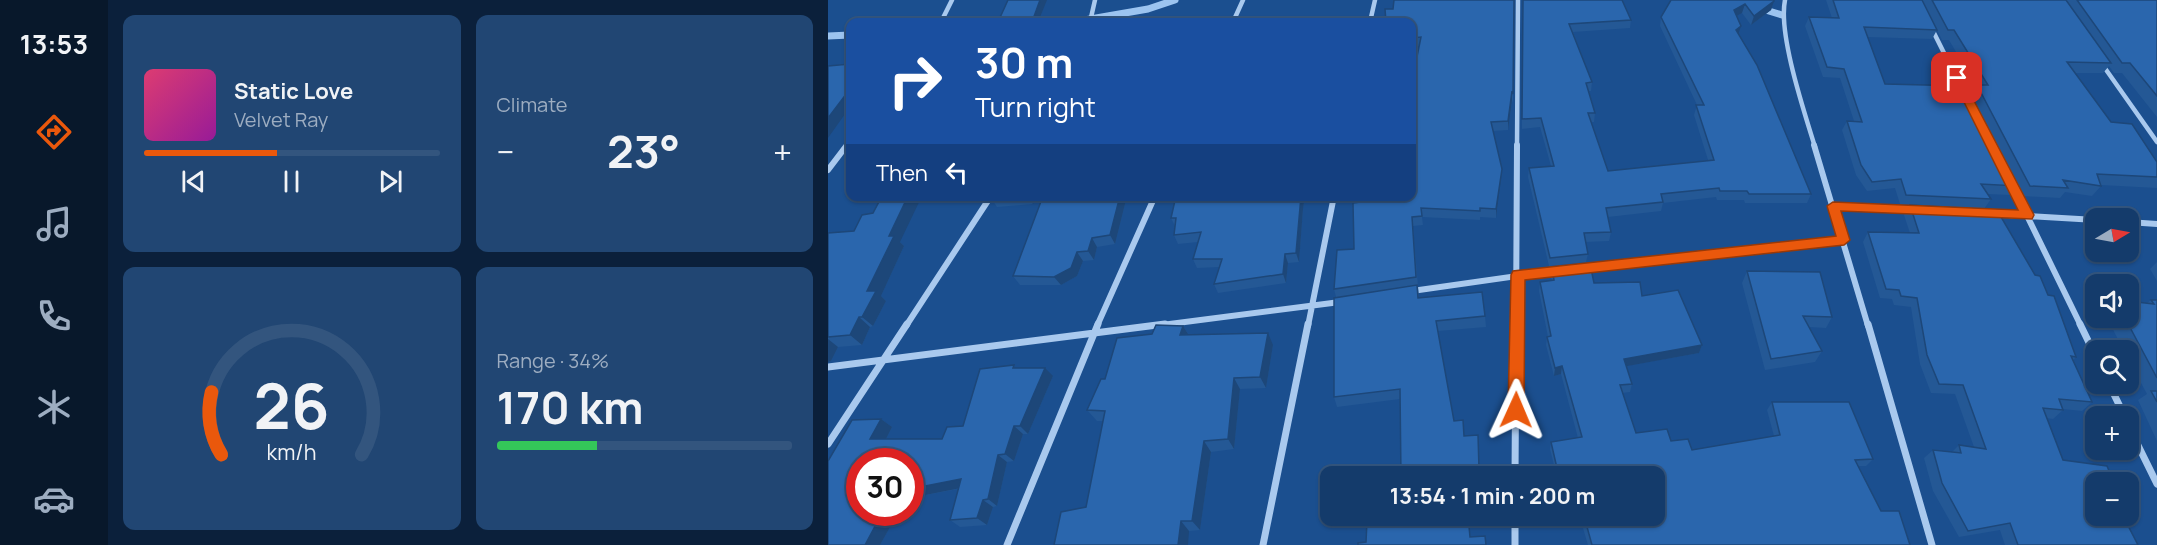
<!DOCTYPE html>
<meta charset="utf-8">
<style>
:root{--surface:#143b6b;--page:#214673;--text:#f1f3f6;--muted:#9dadc1;--line:#33557e;--accent:#ea580c}
body{margin:0;font-family:Manrope,sans-serif;background:var(--page);color:var(--text);height:100vh;display:flex;flex-direction:column;font-size:22px;white-space:nowrap}
*{box-sizing:border-box;margin:0}
p{font-size:20px;color:var(--muted)}
.icon{flex:none;width:33px;height:33px;fill:none;stroke:currentColor;stroke-width:2;stroke-linecap:round;stroke-linejoin:round}
.map{position:relative;flex:1;overflow:hidden}
.panel{display:flex;flex-direction:column;gap:15px;padding:15px;background:#0b203b;width:720px}
.panel>*{flex:none}
.banner{position:absolute;left:18px;top:18px;width:570px;height:183px;border-radius:12px;box-shadow:0 2px 4px #0004,0 0 0 2px var(--line);background:#1a4fa0;color:#fff;overflow:hidden}
.needle{width:39px;rotate:80deg}
.controls{position:absolute;left:1257px;top:208px;display:grid;gap:12px}
.controls a{display:grid;place-items:center;width:54px;height:54px;border-radius:12px;background:var(--surface);box-shadow:0 2px 4px #0004,0 0 0 2px var(--line);font-size:30px}
.speed{position:absolute;left:18px;top:448px;display:flex;gap:12px;font-size:30px;font-weight:700;text-align:center}
.speed>*{display:grid;place-content:center;width:78px;height:78px;border-radius:50%;background:var(--surface);box-shadow:0 2px 4px #0004,0 0 0 2px var(--line);line-height:1}
.speed .limit{border:9px solid #d22;background:#fff;color:#111}
.pin{position:absolute;display:grid;place-items:center;width:51px;height:51px;color:#fff;margin:-26px;border-radius:12px;box-shadow:0 3px 9px #0006}
.me{position:absolute;width:66px;margin:-33px;rotate:1deg;stroke-linejoin:round;filter:drop-shadow(0 0 4px #0008)}
.turn{display:flex;align-items:center;gap:21px;height:126px;padding:0 30px;font-size:27px}
.turn .icon{width:78px;height:78px;stroke-width:2.5}
.turn b{display:block;font-size:42px;line-height:51px}
.then{display:flex;align-items:center;height:57px;padding:0 30px;background:#0003;gap:12px;font-size:22px}
.big{font-size:45px;font-weight:700;line-height:1.1}
.panel .tile{flex:1;display:flex;flex-direction:column;justify-content:center;gap:9px;min-width:0;padding:0 21px;border-radius:12px;background:var(--page)}
.panel .dial{align-items:center;gap:0}
.dial svg{height:156px;overflow:visible;fill:none;stroke:var(--line);stroke-width:7;stroke-linecap:round;text-anchor:middle}
.dial text{fill:var(--text);stroke:none}
.song{display:flex;align-items:center;gap:18px}
.cover{width:72px;height:72px;border-radius:9px;background:linear-gradient(135deg,hsl(340 70% 55%),hsl(300 70% 35%))}
.played{height:6px;border-radius:3px;background:linear-gradient(90deg,var(--accent) 45%,var(--line) 45%)}
.keys{display:flex;justify-content:space-around;direction:ltr}
.heat{display:flex;justify-content:space-between;align-items:center;font-size:33px;direction:ltr}
.charge{height:9px;border-radius:4px;background:linear-gradient(90deg,#34c759 34%,var(--line) 0)}
.panel .tiles{flex:1;display:grid;gap:15px;grid-template-columns:repeat(2,1fr)}
.trip{position:absolute;left:492px;top:466px;width:345px;height:60px;border-radius:12px;background:var(--surface);box-shadow:0 2px 4px #0004,0 0 0 2px var(--line);font-weight:700;line-height:60px;text-align:center}
main{display:flex;flex:1;min-height:0}
.dock{display:flex;flex-direction:column;width:108px;justify-content:space-around;align-items:center;background:#08182b;color:var(--muted)}
.dock .icon{width:42px;height:42px}
.dock .on{color:var(--accent)}
.dock b{font-size:27px;color:var(--text)}
.map>svg:first-child{display:block}
.lines{fill:none;stroke-linecap:round;stroke-linejoin:round}
.stream{stroke:#9cc4f0;stroke-width:7}
.street-far2{stroke:#a9c9ee;stroke-width:4.5}
.street-far1{stroke:#a9c9ee;stroke-width:6}
.street{stroke:#a9c9ee;stroke-width:7}
.wall{fill:#245895}
.shaded-wall{fill:#1d4779}
.building{fill:#2a66ad;stroke:#1d4779;stroke-width:1.5}
.route{fill:#ea580c;stroke:#983908;stroke-width:1.5}
</style>
<main>
<nav class="dock">
<b>13:53</b>
<svg class="icon on" aria-label="directions" viewBox="0 0 24 24"><path d="M12 3l9 9-9 9-9-9zM9 14v-3h6M13 9l2 2-2 2"/></svg>
<svg class="icon" aria-label="music" viewBox="0 0 24 24"><path d="M9 18V5l10-2v13"/><circle cx="6" cy="18" r="3"/><circle cx="16" cy="16" r="3"/></svg>
<svg class="icon" aria-label="phone" viewBox="0 0 24 24"><path d="M5 4h4l2 5-3 2q2 4 5 5l2-3 5 2v4C11 20 4 13 5 4z"/></svg>
<svg class="icon" aria-label="climate" viewBox="0 0 24 24"><path d="M12 3v18M4 7l16 10M4 17L20 7"/></svg>
<svg class="icon" aria-label="car" viewBox="0 0 24 24"><path d="M5 17H2v-5l4-1 3-4h7l3 4 3 1v5h-3M9 17h6M6 11h13"/><circle cx="7" cy="17" r="2"/><circle cx="17" cy="17" r="2"/></svg>
</nav>
<section class="panel">
<div class="tiles">
<div class="tile">
<div class="song"><i class="cover"></i><div><b>Static Love</b><p>Velvet Ray</p></div></div>
<div class="played"></div>
<div class="keys"><svg class="icon" aria-label="previous" viewBox="0 0 24 24"><path d="M18 5L8 12l10 7zM5 5v14"/></svg><svg class="icon" aria-label="pause" viewBox="0 0 24 24"><path d="M8 5v14M16 5v14"/></svg><svg class="icon" aria-label="next" viewBox="0 0 24 24"><path d="M6 5l10 7-10 7zM19 5v14"/></svg></div>
</div>
<div class="tile"><p>Climate</p>
<div class="heat"><a>−</a><b class="big">23°</b><a>+</a></div>
</div>
<div class="tile dial"><svg viewBox="0 0 100 80">
<path d="M14 69A42 42 0 1 1 86 69"/>
<path d="M14 69A42 42 0 0 1 9 37" stroke="#ea580c"/>
<text x="50" y="56" font-size="32" font-weight="700">26</text>
<text x="50" y="72" font-size="11">km/h</text>
</svg></div>
<div class="tile"><p>Range · 34%</p><b class="big">170 km</b><div class="charge"></div></div>
</div>
</section>
<div class="map">
<svg width="1329" height="545" viewBox="0 0 1329 545">
<rect width="100%" height="100%" fill="#1b4f8f"/>
<g class="lines">
<path class="stream" d="M931,8L954,15
M245,22L320,9L347,0
M0,36L22,35"/>
<path class="street-far2" d="M957,0C950,34 976,111 987,147
M113,22L124,0
M262,22L267,0
M405,22L415,0
M542,22L547,0
M1103,27L1136,93
M1274,64L1329,142
M18,147L22,141
M689,147L690,0"/>
<path class="street-far1" d="M986,145L1040,326
M0,170L19,145
M1184,185L1253,326
M1005,206L1087,210
M1163,214L1268,220
M1300,222L1329,224
M757,268L1016,240
M584,291L732,270
M78,326L163,196
M269,326L327,196
M326,326L512,302
M480,326L506,196
M688,326L689,145"/>
<path class="street" d="M1040,324L1104,545
M1252,324L1268,357
M0,367L337,324
M1281,384L1297,417
M1300,425L1329,484
M0,444L79,324
M687,477L688,324
M687,516V545
M179,545L270,324
M435,545L480,324"/>
</g>
<path class="wall" d="M686,0L685,103L684,100L680,130L665,131L674,169L673,178L668,218L652,217V220L594,217L595,225L585,226L591,298L657,316L658,327L610,331L626,421L636,436L651,469L652,477H573L572,399L509,407L506,397L508,297L506,289L526,249L555,199L584,196L591,46L584,47V22L565,9Z
M694,0L803,20L802,28L745,32L764,82L763,91H761L767,113L766,122H763L780,171L880,160L866,115L869,105L832,26L833,17L843,0H946L943,10L923,25L914,13L908,16L910,35L983,194L979,203H917L916,200H889L888,197L835,203L833,211L780,217L783,232L781,241L757,242L760,254L758,262L721,266L700,177L701,168L723,166L712,127L694,129Z
M998,0H1094L1109,30L1104,39L1039,37L1057,84L1143,95L1148,86L1121,40H1114L1094,0H1329V117L1294,73H1286L1281,66L1275,73H1246L1283,122L1329,162V188L1273,185V186L1264,196L1237,192L1232,198L1194,196L1189,186L1182,195L1159,194L1163,199L1156,209L1072,204L1067,188L1039,191L1028,175L1014,130L1019,121H1026L1012,78L995,77L977,26L981,17L1004,18Z
M163,196H209L205,204L169,207L163,198Z
M299,196L287,244L269,247L266,260L255,261L249,276L233,285H192L185,276Z
M348,196H477L475,209L471,262L460,263L458,283L390,293L386,284L391,267L369,268L365,259L370,242L350,244L346,235L347,226L343,218Z
M1082,205L1248,357L1245,360L1264,402L1254,411L1235,409V410L1225,419L1218,418L1235,460L1268,483L1310,545H1177L1172,530L1131,537L1105,491L1096,458L1105,450L1124,452L1131,445L1146,447L1127,394L1103,393L1092,364L1083,307L1066,305L1064,299L1052,298L1035,242L1040,232L1082,233L1076,215Z
M45,213L76,246L53,296L58,301L45,326L42,327L34,345L10,347L3,361L0,362V233L26,231Z
M1329,262V281L1322,269Z
M724,268L766,283L814,296L874,345L871,353L798,366L804,384L802,392L794,393L808,433L843,441L864,450L946,436L939,410L944,402L1045,459L1038,466H1030L1053,511L1082,545H760L752,518L735,520L734,516H826V477H729L722,449L723,442L750,438L733,374L726,376L718,345L719,337H720L711,291L712,282L724,281L723,277Z
M919,271L1004,317L998,328L981,327L994,351L987,362L937,370L914,283Z
M1323,300H1329V441L1310,400L1319,394L1300,359V351H1296L1279,318H1300Z
M355,326L361,335L445,345L438,388L412,389L406,449L383,452L372,530L361,531L258,507L275,421H269L259,410L324,334Z
M188,368L225,376L200,434H195L186,461L179,462L169,506L165,507L159,525L132,527L122,520L130,489L82,498V462L32,513H70L52,545H0L53,419L64,427L58,439H114L135,426Z"/>
<path class="shaded-wall" d="M212,0H219L210,22H204Z
M946,1L943,10L923,25L926,16Z
M917,4L914,13L903,19L906,10Z
M913,26L910,35L908,30Z
M22,89V107L0,138V118Z
M684,91V100L680,130V121Z
M674,169L673,178L668,218V209Z
M80,196H94L72,242L76,246L53,296L58,301L45,326L34,317L39,291L61,236Z
M200,196H209L205,204Z
M292,196H299L287,244L282,235Z
M473,196H477L475,209L471,262L468,253Z
M264,238L269,247L266,260L260,251Z
M249,252L255,261L249,276L233,285L226,277Z
M457,254L460,263L458,283L455,274Z
M31,317L42,327L34,345L22,335Z
M355,326L362,337L352,335Z
M440,333L445,345L438,388L432,377Z
M0,339L10,347L3,361L0,362Z
M874,345L871,353L794,367L796,359Z
M734,366L733,374L726,376L727,368Z
M217,368L225,376L200,434L192,426Z
M406,378L412,389L406,449L400,439Z
M53,419L64,427L54,447L42,439Z
M186,426L195,434L186,461L177,454Z
M376,441L383,452L372,530L364,521Z
M170,455L179,462L169,506L160,499Z
M133,479L143,486L82,498V489Z
M155,500L165,507L159,525L149,518Z
M54,513H70L52,545H37Z
M353,521L361,531L360,545H350Z"/>
<path class="building" d="M180,0H212L204,22H170Z
M566,0H686L685,94L684,91L680,121L663,122L674,169L668,209L652,208V211L593,208L594,216L584,217L588,277L506,289L509,250L526,249L525,203L555,199V196H584V81L593,37L584,38V22H558L557,9H565Z
M695,0H794L803,20L741,24L764,82L758,83L767,113H760L780,171L886,160L868,105H876L833,17L843,0H946V1L926,16L917,4L906,10L913,26L908,30L929,65L983,194H921L919,191H892L891,188L833,194L835,202L778,208L783,232L756,233L760,254L722,258L701,168L726,166L713,118L694,119Z
M1005,0H1094L1109,30L1036,27L1057,84L1138,86L1189,186L1153,184L1163,199L1078,195L1073,179L1044,182L1033,165L1019,121L1034,122L1016,69L999,67L981,17L1011,18Z
M1104,0H1238L1283,63L1239,62L1283,122L1304,124L1329,162V177L1269,174L1273,186L1235,180L1240,188L1202,186L1149,85H1160L1126,30H1120Z
M1249,0H1329V96L1302,63H1294Z
M22,64V89L0,118V66Z
M54,196H80L61,236H66L39,291H48L34,317H31L22,335L0,337V233L26,231L34,215L45,213Z
M215,196H292L282,235L264,238L260,251L249,252L243,268L226,277L185,276Z
M348,196H473L468,253L457,254L455,274L386,284L394,259H365L373,232L346,235L348,218H343Z
M1082,205L1169,210L1207,275L1212,276L1220,295L1226,296L1248,357L1243,356L1264,402L1231,399L1235,410L1215,408L1235,460L1279,466L1286,483H1268V516H1295L1310,545H1190L1182,523L1140,531L1114,483L1105,450L1133,453L1131,445L1158,449L1135,385L1111,384L1099,355L1089,298L1073,296L1071,290L1058,289L1040,232L1091,233Z
M762,264L766,283L812,282L814,296L850,290L874,345L796,359L804,384L792,385L808,433L839,429L843,441L860,439L864,450L952,435L944,402H1021L1045,459L1027,460L1053,511H1071L1082,545H764L756,516H826V477H731L723,442L754,437L734,366L727,368L719,337L723,336L712,282L726,280L724,268Z
M919,271L992,272L1004,317L975,316L994,351L943,359Z
M589,285L590,298L654,292L657,316L608,321L626,421L635,420L636,436L650,435L651,469H635L636,477H573L572,389L506,397V298Z
M1323,300H1329V378L1297,318H1300V301L1326,304Z
M328,325L355,326L352,335L440,333L432,377L406,378L400,439L376,441L364,521H353L350,545H226L233,512L258,507L277,411L259,410L273,379H277L289,338L324,334Z
M186,365L185,368H217L192,426H186L177,454L170,455L160,499L155,500L149,518L122,520L133,479L82,489V462H32V513H54L37,545H0V461L24,420L53,419L42,439H114L119,427L135,426L152,369Z
M1323,391H1329V402Z
M573,516H640L642,537L657,536L658,545H530V543L538,542L539,521L573,520Z"/>
<path class="route" d="M1129,75L1134,78L1206,215L1204,219L1013,211L1022,240L1016,245L697,280L696,410L694,415L688,417L683,415L680,410L683,275L685,271L1008,236L999,206L1005,202L1190,210L1124,78Z"/>
</svg>
<div class="controls">
<a><svg class="needle" viewBox="-14 -14 28 28"><path d="M0-13l5 13h-10z" fill="#e53935"/><path d="M0 13l5-13h-10z" fill="#9dadc1"/></svg></a>
<a><svg class="icon" aria-label="sound" viewBox="0 0 24 24"><path d="M4 9h4l5-4v14l-5-4H4zM17 9q2 3 0 6"/></svg></a>
<a><svg class="icon" aria-label="search" viewBox="0 0 24 24"><circle cx="10" cy="10" r="6"/><path d="M15 15l6 6"/></svg></a>
<a>+</a>
<a>−</a>
</div>
<div class="speed"><div class="limit">30</div></div>
<div class="pin" style="left:1129px;top:78px;background:#d93025"><svg class="icon" aria-label="arrive" viewBox="0 0 24 24"><path d="M6 21V4h12l-3 4 3 4H6"/></svg></div>
<svg class="me" style="left:688px;top:410px" viewBox="-20 -20 40 40"><path d="M0-17L14 15 0 8-14 15z" fill="#ea580c" stroke="#fff" stroke-width="4"/></svg>
<div class="trip">13:54 · 1 min · 200 m</div>
<div class="banner">
<div class="turn"><svg class="icon" aria-label="right" viewBox="0 0 24 24"><path d="M7 20v-9h11M14 6l5 5-5 5"/></svg><div><b>30 m</b>Turn right</div></div>
<div class="then">Then<svg class="icon" aria-label="left" viewBox="0 0 24 24"><path d="M17 20v-9H6M10 6l-5 5 5 5"/></svg></div>
</div>
</div>
</main>
